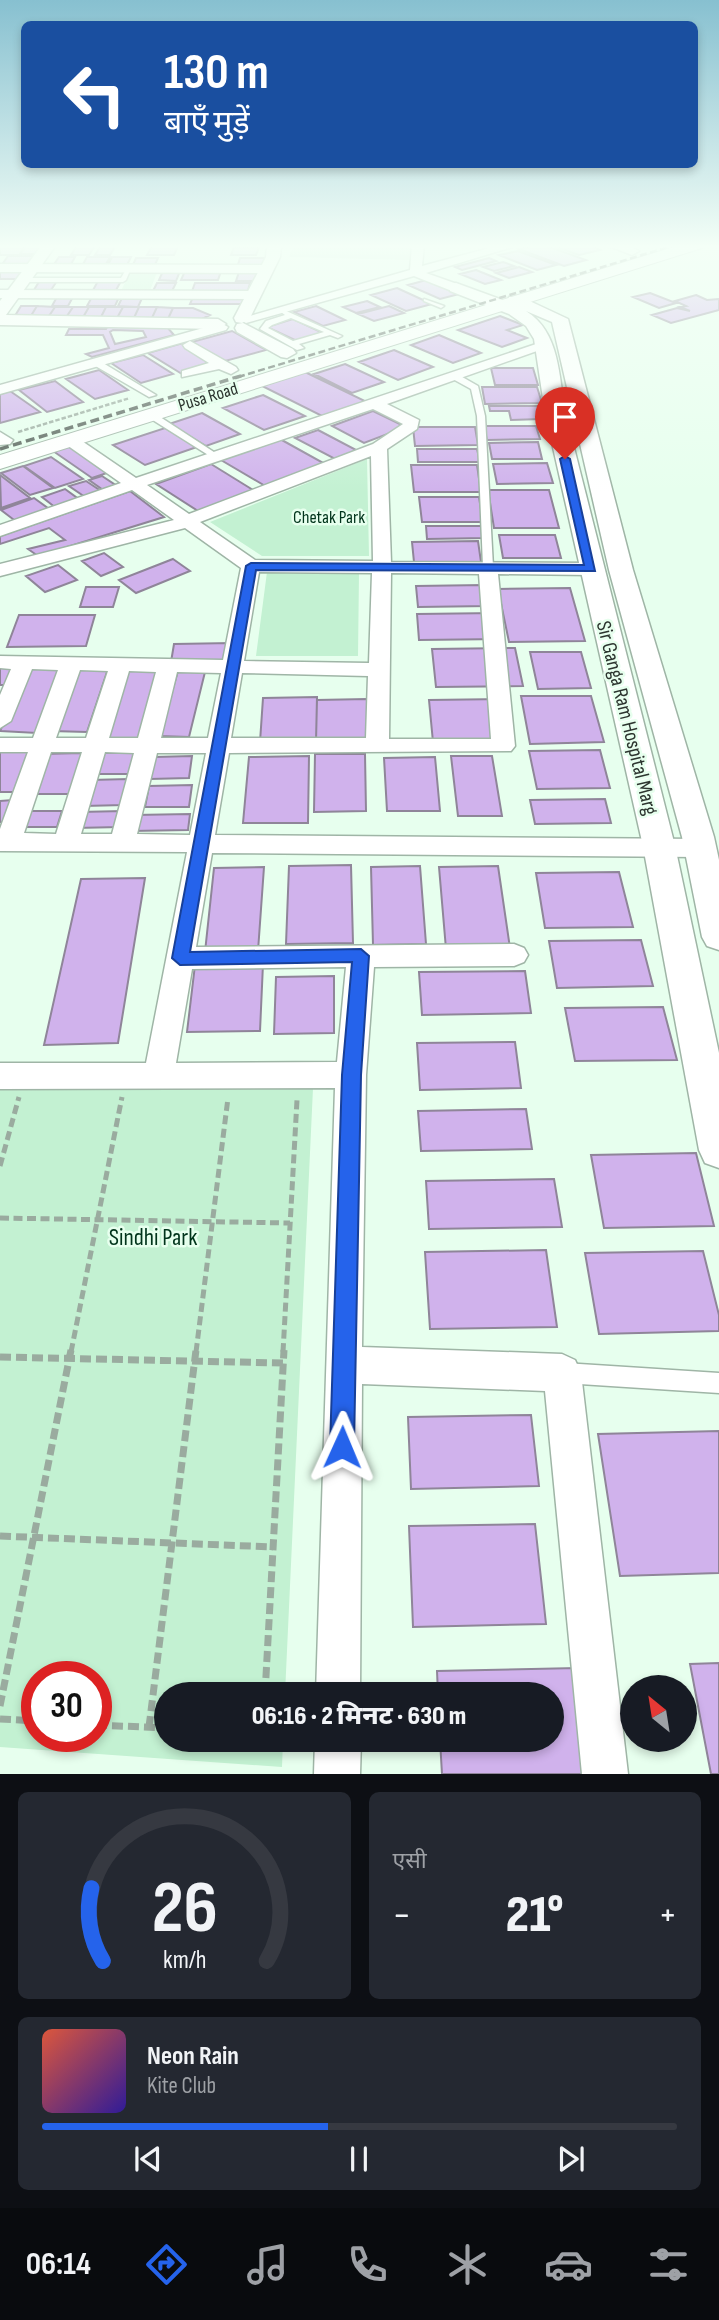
<!DOCTYPE html>
<html lang="hi">
<meta charset="utf-8">
<style>
:root{--surface:#171b24;--page:#242831;--text:#f1f3f6;--muted:#9ea1a6;--line:#363941;--accent:#2563eb}
body{margin:0;font-family:"Sofia Sans Condensed","Noto Sans Devanagari",sans-serif;background:var(--page);color:var(--text);height:100vh;display:flex;flex-direction:column;font-size:26px;white-space:nowrap}
*{box-sizing:border-box;margin:0}
p{font-size:23px;color:var(--muted)}
.icon{flex:none;width:38px;height:38px;fill:none;stroke:currentColor;stroke-width:2;stroke-linecap:round;stroke-linejoin:round}
.map{position:relative;height:1774px;overflow:hidden}
.side{display:flex;flex-direction:column;gap:18px;padding:18px;background:#0d0f14;flex:1}
.side>*{flex:none}
.hud{position:absolute;left:21px;top:21px;width:677px;height:147px;border-radius:10px;box-shadow:0 4px 10px #0003;background:#1a4fa0;color:#fff;overflow:hidden}
.needle{width:46px;rotate:330deg}
.buttons{position:absolute;left:620px;top:1675px;display:grid;gap:14px}
.buttons a{display:grid;place-items:center;width:77px;height:77px;border-radius:50%;background:var(--surface);box-shadow:0 4px 10px #0003;font-size:35px}
.speed{position:absolute;left:21px;top:1661px;display:flex;gap:14px;font-size:35px;font-weight:700;text-align:center}
.speed>*{display:grid;place-content:center;width:91px;height:91px;border-radius:50%;background:var(--surface);box-shadow:0 4px 10px #0003;line-height:1}
.speed .limit{border:10px solid #d22;background:#fff;color:#111}
.pin{position:absolute;display:grid;place-items:center;width:60px;height:60px;color:#fff;margin:-72px -30px;border-radius:50% 50% 50% 0;rotate:-45deg;box-shadow:0 0 7px #0007}
.pin .icon{rotate:45deg}
.me{position:absolute;width:77px;margin:-38px;rotate:1deg;stroke-linejoin:round;filter:drop-shadow(0 0 5px #0008)}
.turn{display:flex;align-items:center;gap:24px;height:147px;padding:0 28px;font-size:32px}
.turn .icon{width:91px;height:91px;stroke-width:2.5}
.turn b{display:block;font-size:49px;line-height:60px}
.big{font-size:52px;font-weight:800;line-height:1.1}
.side .widget{flex:1;display:flex;flex-direction:column;justify-content:center;gap:10px;min-width:0;padding:0 24px;border-radius:10px;background:var(--page)}
.side .dial{align-items:center;gap:0}
.dial svg{height:182px;overflow:visible;fill:none;stroke:var(--line);stroke-width:7;stroke-linecap:round;text-anchor:middle}
.dial text{fill:var(--text);stroke:none}
.song{display:flex;align-items:center;gap:21px}
.cover{width:84px;height:84px;border-radius:10px;background:linear-gradient(135deg,hsl(10 70% 55%),hsl(250 70% 35%))}
.played{height:7px;border-radius:4px;background:linear-gradient(90deg,var(--accent) 45%,var(--line) 45%)}
.keys{display:flex;justify-content:space-around;direction:ltr}
.heat{display:flex;justify-content:space-between;align-items:center;font-size:38px;direction:ltr}
.side .tiles{flex:1;display:grid;gap:18px;grid-template-columns:1fr 1fr}
.widget:last-child{grid-column:span 2}
.trip{position:absolute;left:154px;top:1682px;width:410px;height:70px;border-radius:35px;background:var(--surface);box-shadow:0 4px 10px #0003;font-weight:800;line-height:70px;text-align:center}
.dock{display:flex;height:112px;justify-content:space-around;align-items:center;background:#090b0e;color:var(--muted)}
.dock .icon{width:49px;height:49px}
.dock .on{color:var(--accent)}
.dock b{font-size:32px;color:var(--text)}
.map>svg:first-child{display:block}
.green{fill:#c3f1d2;fill-rule:evenodd}
.building{fill:#d0b2ec;stroke:#8f8599;stroke-width:2;fill-rule:evenodd}
.lines{fill:none;stroke-linecap:round;stroke-linejoin:round}
.service-casing{stroke:#9fb5a6;stroke-width:3}
.minor-casing{stroke:#9fb5a6;stroke-width:3}
.tertiary-casing{stroke:#9fb5a6;stroke-width:3}
.secondary-casing{stroke:#9fb5a6;stroke-width:2}
.path-far2{stroke:#9aab9f;stroke-width:2.5;stroke-dasharray:4.5 2;stroke-linecap:butt}
.path-far1{stroke:#9aab9f;stroke-width:5;stroke-dasharray:9 4.5;stroke-linecap:butt}
.path{stroke:#9aab9f;stroke-width:7;stroke-dasharray:11 5;stroke-linecap:butt}
.service{fill:#fff;fill-rule:evenodd}
.minor{fill:#fff;fill-rule:evenodd}
.tertiary{fill:#fff;fill-rule:evenodd}
.secondary{fill:#fff;fill-rule:evenodd}
.rail-far1{stroke:#57635b;stroke-width:2.5;stroke-dasharray:7 3.5;stroke-linecap:butt}
.rail{stroke:#57635b;stroke-width:3.5;stroke-dasharray:9 4.5;stroke-linecap:butt}
.route{fill:#2563eb;stroke:#184099;stroke-width:2}
.labels{text-anchor:middle;dominant-baseline:central;stroke-width:5;stroke-linejoin:round;paint-order:stroke}
.far-street-label{font-size:18px;fill:#2c352f;stroke:#e7ffee}
.far-park-label{font-size:18px;fill:#01341b;stroke:#e7ffee}
.street-label{font-size:21px;fill:#2c352f;stroke:#e7ffee}
.near-park-label{font-size:24px;fill:#01341b;stroke:#e7ffee}
</style>
<div class="map">
<svg width="719" height="1774" viewBox="0 0 719 1774">
<rect width="100%" height="100%" fill="#e7ffee"/>
<path class="green" d="M294,245H413L410,260L289,257Z
M131,270H158L149,293H120Z
M367,459L369,556H262L210,522Z
M267,572L359,573L358,656H256Z
M0,1080L313,1088L285,1694H166V1740H283L282,1767L0,1747ZM37,1676H96V1736H37Z"/>
<path class="building" d="M0,245H26L19,255H0Z
M27,245H44L38,254H20Z
M77,245L95,246L89,255H71Z
M101,245H116L110,255H95Z
M536,245H544L586,260L564,266L519,249Z
M551,245H590L600,250L579,255Z
M152,246H178L174,255H147Z
M234,247H259L256,255H231Z
M518,251L556,265L537,270L499,255Z
M8,256H34L28,266H1Z
M59,257H75L70,266H53Z
M87,257H110L105,266H82Z
M112,257H131L126,267H107Z
M136,258H158L154,267H132Z
M240,258H266L264,268H237Z
M489,258L496,261L462,270L455,267Z
M503,262L514,266L494,271L483,267Z
M519,267L532,272L509,278L496,273Z
M240,269H261L258,281H236Z
M0,270H26L20,279H0Z
M476,270L501,280L485,284L460,274Z
M163,271H180L176,281L159,280Z
M185,271H221L218,280H181Z
M430,279L463,293L440,299L408,285Z
M40,280L57,281L51,290H34Z
M98,281H121L115,292H92Z
M157,283H176L171,293H152Z
M195,283H250L247,294H191Z
M397,288L432,304L406,311L371,295Z
M650,293L676,303L659,308L633,297Z
M58,295H74L68,306H52Z
M93,295H120L115,306H87Z
M696,295L707,300L719,299V310L671,323L652,315L677,308L690,311L680,307L686,306L675,301Z
M123,296H143L138,307L118,306Z
M193,297H245L243,304H190Z
M367,301L380,307L356,313L343,307Z
M21,306H37L29,319H13Z
M37,306L55,307L47,319H29Z
M316,306L345,320L323,326L294,312Z
M389,306L404,313L374,321L358,314Z
M55,307H73L65,319H47Z
M73,307H89L82,319H65Z
M89,307H106L100,319H82Z
M106,307H123L116,320L100,319Z
M123,307H139L133,320H116Z
M139,307H157L151,320H133Z
M157,307L173,308L167,321L151,320Z
M173,308H193L210,315L198,321H167Z
M500,316L523,325L507,330L527,338L502,347L458,330Z
M293,319L323,333L297,341L267,327Z
M108,326L167,327L174,335L92,357L86,354L109,348L103,335H66L69,329H106ZM113,330L143,331L146,337L115,344L110,332Z
M232,331L266,350L225,361L192,342Z
M439,335L481,353L453,363L411,345Z
M183,343L218,364L182,374L148,353Z
M394,350L433,367L398,380L359,362Z
M143,355L173,374L141,383L111,363Z
M345,364L384,382L352,393L314,374Z
M491,368H533L538,385H495Z
M99,370L128,390L95,399L66,379Z
M305,372L367,402L324,417L262,386Z
M55,381L83,402L47,412L19,390Z
M482,387H537L542,403L485,404Z
M10,391L40,412L0,423V394Z
M263,395L305,416L264,430L223,408Z
M489,406H538L541,419L511,420L509,411H490Z
M373,411L406,427L364,443L332,426Z
M202,413L240,434L206,446L169,424Z
M484,426H536L540,439L487,440Z
M413,427H475L478,445L415,446Z
M165,428L197,447L145,465L113,445Z
M318,430L360,452L337,460L295,438Z
M280,439L327,465L267,487L221,460Z
M538,442L542,459H492L489,443Z
M74,445L113,471L92,478L53,451Z
M417,449H477L480,462H418Z
M51,457L83,479L55,488L24,466Z
M547,463L553,483L497,484L493,464Z
M211,464L253,490L198,511L156,484Z
M411,465H477L481,492H414Z
M23,466L53,488L30,495L1,473Z
M0,475L30,498L1,508Z
M102,476L120,488L106,492L89,480Z
M86,481L104,493L88,499L69,486Z
M65,489L80,500L56,508L42,497Z
M488,490H549L559,528H494Z
M130,491L164,517L38,556L28,549L65,540L49,528L0,544V536Z
M419,497H479L483,522H422Z
M34,498L52,511L18,523L1,510Z
M426,526H483L486,538L427,539Z
M499,535H555L561,558H503Z
M478,541L481,562H414L412,542Z
M104,553L123,567L101,576L82,561Z
M173,559L190,571L136,593L119,580Z
M58,565L77,580L45,592L26,576Z
M484,585L488,606L418,607L416,586Z
M86,587H119L113,607H80Z
M570,588L585,641L509,642L498,589Z
M497,613L502,639L419,640L417,614Z
M19,615H95L86,646L7,647Z
M232,643L230,661L171,662L174,644Z
M515,648L523,686L436,687L432,649Z
M530,652H581L591,688L538,689Z
M0,667H17L8,685H0Z
M29,667L65,668L37,733L0,731Z
M75,669H108L87,732L52,731Z
M127,669L162,670L144,741L105,740Z
M178,671L205,672L189,737L159,736Z
M521,696H591L604,742L530,744Z
M317,697L316,741L260,742L263,698Z
M367,699L369,741H316L317,700Z
M504,699L511,741L433,742L429,700Z
M600,750L610,788L537,789L529,751Z
M0,751H31L17,792H0Z
M137,752L133,774H97L102,753Z
M82,753L72,794H30L41,754Z
M315,754H365L366,811L314,812Z
M192,756L189,778L150,779L154,757Z
M309,756L308,823H243L249,757Z
M451,756H492L502,816H458Z
M435,757L440,811H387L384,758Z
M129,779L124,805L84,806L90,780Z
M192,785L189,807H145L149,786Z
M605,799L611,823L535,824L530,800Z
M12,800L6,822H0V801Z
M23,811H62L57,827H18Z
M123,811L120,827L75,828L79,812Z
M190,814L188,830L131,831L134,815Z
M351,865L353,943L286,944L289,866Z
M420,866L426,944L373,945L371,867Z
M498,866L510,948L446,949L439,867Z
M264,867L258,951L205,952L214,868Z
M619,872L633,927L545,928L536,873Z
M145,878L118,1043L44,1045L81,879Z
M641,940L653,986L557,988L549,941Z
M263,964L260,1031L187,1032L195,965Z
M525,971L531,1013L422,1015L419,972Z
M334,976V1033L274,1034L276,977Z
M663,1007L677,1060L575,1061L565,1008Z
M515,1042L521,1088L420,1090L417,1043Z
M526,1109L532,1149L421,1151L418,1111Z
M696,1153L714,1226L604,1228L591,1155Z
M554,1179L562,1227L429,1229L426,1181Z
M546,1250L557,1327L430,1329L425,1252Z
M703,1251L719,1315V1331L599,1334L585,1253Z
M531,1415L539,1486L411,1489L408,1417Z
M719,1431V1573L620,1576L598,1434Z
M535,1524L546,1624L413,1627L409,1526Z
M719,1663V1774H711L690,1664Z
M577,1668L590,1774H442L440,1740H551V1694H438L437,1671Z"/>
<g class="lines">
<defs>
<path id="service" d="M128,266L131,268L126,280L123,282H23L20,280L23,278H121Z
M424,299L444,306L441,308L424,301Z
M284,310L342,336L338,338L330,335L299,344L304,348L297,350L260,329L266,321L285,315L281,312ZM291,318L324,332L293,341L268,328L272,325Z
M92,360H98L156,395L149,397L92,364Z
M451,374H457L478,386L485,416L493,567L488,570L483,567L477,416L471,389L451,378Z
M148,413H154L220,456L213,458L148,417Z
M564,1363L719,1373V1393L564,1383L557,1380L554,1373L557,1366Z"/>
<path id="minor" d="M412,245H424L422,266L501,245H519L426,273L460,285V291H452L414,276L246,323L239,319L410,270Z
M0,264L267,265L273,269L267,273L0,272Z
M0,290L254,291L260,295L254,299L0,298Z
M221,323L228,327L226,330L0,394V385Z
M190,341L236,367L238,370L231,374L219,369L182,377V371L209,363L185,348L183,345Z
M539,343L551,346L387,404L419,420L417,429L387,449L391,562L591,563L600,569L591,575L498,574L515,746L511,751L229,753L215,835L700,839L709,842L713,848L709,854L700,857L212,853L196,947L514,944L524,948L528,955L524,962L514,966L374,967L366,1075L362,1347L562,1354L575,1360L581,1373L628,1774H582L545,1391L362,1384L360,1694H316L335,1088L0,1089V1063H146L187,852L0,851V829L28,752H0V738H33L58,670L32,669L11,721L0,728V695L11,669L0,668V656L223,660L241,568L185,528L0,576V564L174,520L132,490L0,536V525L121,483L64,443V437H76L136,478ZM373,409L403,424L373,444L189,514L147,485ZM371,456L373,561L255,560L200,522ZM259,572L372,573L369,663L244,661ZM391,573L479,574L491,739H389ZM80,670L108,671L86,738H56ZM129,671L156,672L138,738H109ZM177,672L221,673L208,738H161ZM242,673L368,676L366,738H231ZM51,752H82L56,834L24,833ZM105,752L134,753L112,834H81ZM157,753H206L190,835L137,834ZM346,967L337,1062L176,1063L192,969Z
M315,1740H361L360,1774H314Z"/>
<path id="tertiary" d="M42,245H56L6,315L218,319L226,324L218,329L0,325V301Z
M267,245H281L280,257L250,318L242,323L236,322L234,318L266,257Z
M606,245H627L639,251L632,255Z
M456,283L508,302L509,297H521L568,319L633,570L714,837L719,860V950L707,946L702,937L682,837L609,570L552,322L526,311C560,332 559,377 565,412L675,846L719,1053V1168L705,1163L699,1150L643,846L545,412L534,339L526,326L509,314L450,291V285Z
M243,323L293,349L296,353L287,358L281,357L237,332L235,328L237,324Z
M0,432L13,440L10,444L0,445Z"/>
<path id="secondary" d="M680,245H704L702,248L0,469V455Z"/>
</defs>
<use href="#service" class="service-casing"/>
<use href="#minor" class="minor-casing"/>
<use href="#tertiary" class="tertiary-casing"/>
<use href="#secondary" class="secondary-casing"/>
<path class="path-far2" d="M18,432L130,398"/>
<path class="path-far1" d="M0,1166L19,1097
M0,1218L290,1223
M71,1352L122,1097
M196,1352L228,1098
M283,1352L297,1100H294"/>
<path class="path" d="M0,1357L283,1363
M0,1536L273,1547
M265,1694L284,1350
M0,1706L71,1350
M0,1719L37,1721
M96,1725L166,1728
M149,1727L196,1350"/>
<use href="#service" class="service"/>
<use href="#minor" class="minor"/>
<use href="#tertiary" class="tertiary"/>
<use href="#secondary" class="secondary"/>
<path class="rail-far1" d="M238,377L675,245"/>
<path class="rail" d="M0,449L244,375"/>
</g>
<linearGradient id="sky" x2="0" y2="1"><stop stop-color="#87c0d0"/><stop offset="0.5" stop-color="#f4fff7"/><stop offset="1" stop-color="#f4fff7" stop-opacity="0"/></linearGradient>
<rect width="719" height="493" fill="url(#sky)"/>
<path class="route" d="M565,456L570,459L595,571L256,570L190,952L361,949L369,956L361,1075L354,1447L350,1456L342,1459L334,1456L330,1447L342,1075L352,962L180,965L172,958L246,566L251,563L584,565L560,459Z"/>
<g class="labels">
<g class="far-street-label">
<text transform="translate(208 397) rotate(-17)">Pusa Road</text>
</g>
<g class="far-park-label">
<text x="329" y="517">Chetak Park</text>
</g>
<g class="street-label">
<text transform="translate(627 718) rotate(76)">Sir Ganga Ram Hospital Marg</text>
</g>
<g class="near-park-label">
<text x="153" y="1237">Sindhi Park</text>
</g>
</g>
</svg>
<div class="buttons">
<a><svg class="needle" viewBox="-14 -14 28 28"><path d="M0-13l5 13h-10z" fill="#e53935"/><path d="M0 13l5-13h-10z" fill="#9ea1a6"/></svg></a>
</div>
<div class="speed"><div class="limit">30</div></div>
<div class="pin" style="left:565px;top:459px;background:#d93025"><svg class="icon" aria-label="arrive" viewBox="0 0 24 24"><path d="M6 21V4h12l-3 4 3 4H6"/></svg></div>
<svg class="me" style="left:342px;top:1447px" viewBox="-20 -20 40 40"><path d="M0-17L14 15 0 8-14 15z" fill="#2563eb" stroke="#fff" stroke-width="4"/></svg>
<div class="trip">06:16 · 2 मिनट · 630 m</div>
<div class="hud">
<div class="turn"><svg class="icon" aria-label="left" viewBox="0 0 24 24"><path d="M17 20v-9H6M10 6l-5 5 5 5"/></svg><div><b>130 m</b>बाएँ मुड़ें</div></div>
</div>
</div>
<section class="side">
<div class="tiles">
<div class="widget dial"><svg viewBox="0 0 100 80">
<path d="M14 69A42 42 0 1 1 86 69"/>
<path d="M14 69A42 42 0 0 1 9 37" stroke="#2563eb"/>
<text x="50" y="56" font-size="32" font-weight="700">26</text>
<text x="50" y="72" font-size="11">km/h</text>
</svg></div>
<div class="widget"><p>एसी</p>
<div class="heat"><a>−</a><b class="big">21°</b><a>+</a></div>
</div>
<div class="widget">
<div class="song"><i class="cover"></i><div><b>Neon Rain</b><p>Kite Club</p></div></div>
<div class="played"></div>
<div class="keys"><svg class="icon" aria-label="previous" viewBox="0 0 24 24"><path d="M18 5L8 12l10 7zM5 5v14"/></svg><svg class="icon" aria-label="pause" viewBox="0 0 24 24"><path d="M8 5v14M16 5v14"/></svg><svg class="icon" aria-label="next" viewBox="0 0 24 24"><path d="M6 5l10 7-10 7zM19 5v14"/></svg></div>
</div>
</div>
</section>
<nav class="dock">
<b>06:14</b>
<svg class="icon on" aria-label="directions" viewBox="0 0 24 24"><path d="M12 3l9 9-9 9-9-9zM9 14v-3h6M13 9l2 2-2 2"/></svg>
<svg class="icon" aria-label="music" viewBox="0 0 24 24"><path d="M9 18V5l10-2v13"/><circle cx="6" cy="18" r="3"/><circle cx="16" cy="16" r="3"/></svg>
<svg class="icon" aria-label="phone" viewBox="0 0 24 24"><path d="M5 4h4l2 5-3 2q2 4 5 5l2-3 5 2v4C11 20 4 13 5 4z"/></svg>
<svg class="icon" aria-label="climate" viewBox="0 0 24 24"><path d="M12 3v18M4 7l16 10M4 17L20 7"/></svg>
<svg class="icon" aria-label="car" viewBox="0 0 24 24"><path d="M5 17H2v-5l4-1 3-4h7l3 4 3 1v5h-3M9 17h6M6 11h13"/><circle cx="7" cy="17" r="2"/><circle cx="17" cy="17" r="2"/></svg>
<svg class="icon" aria-label="filters" viewBox="0 0 24 24"><path d="M4 7h16M4 17h16"/><circle cx="9" cy="7" r="2"/><circle cx="15" cy="17" r="2"/></svg>
</nav>
